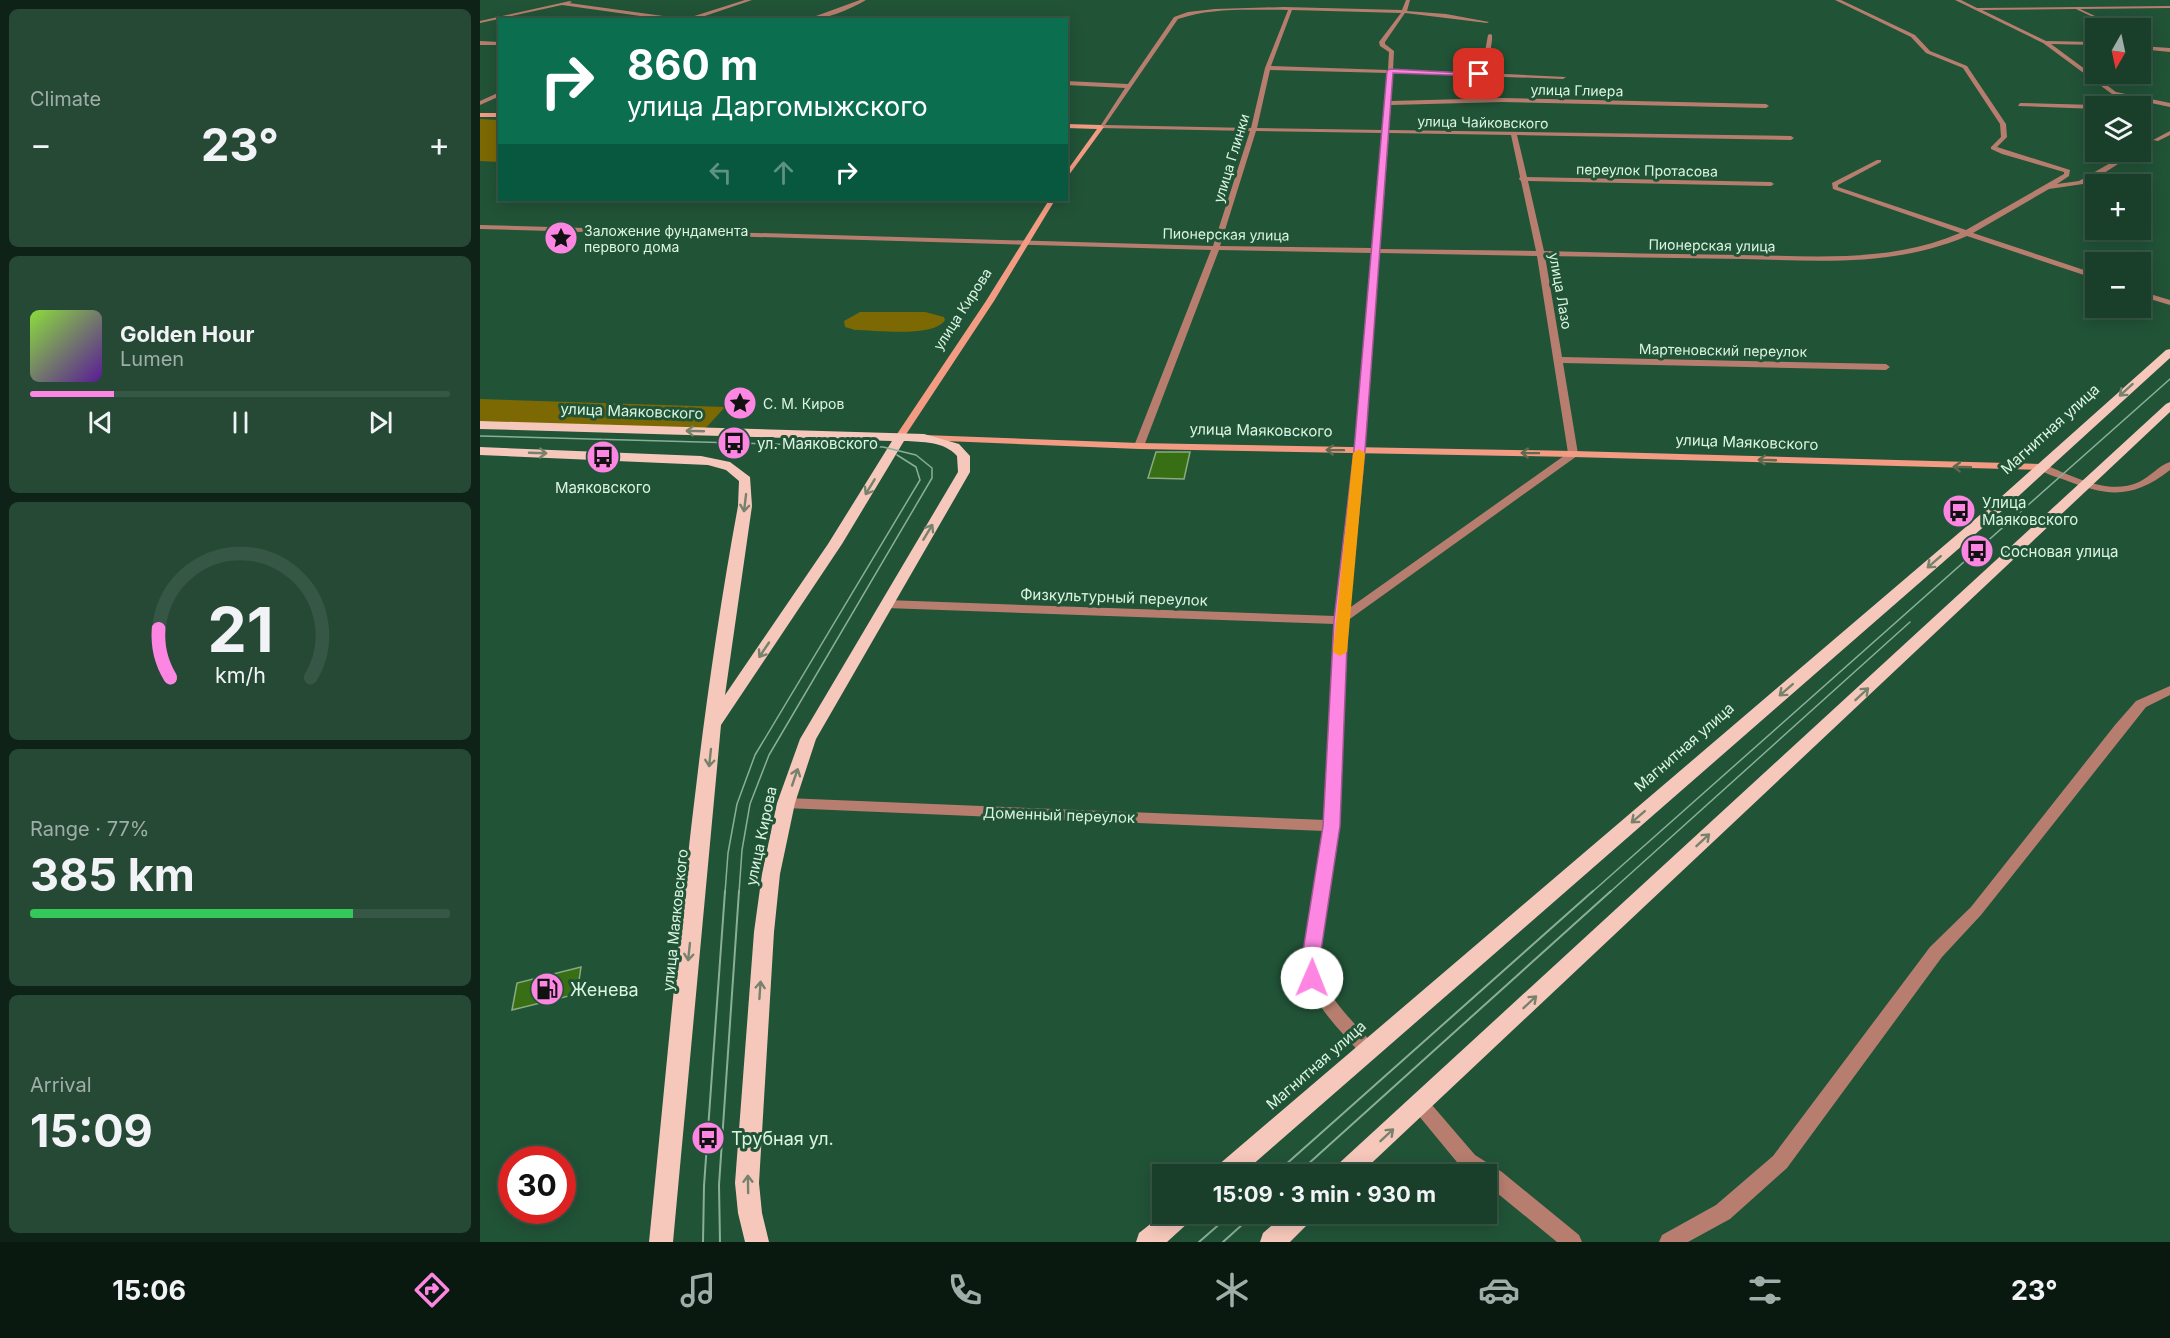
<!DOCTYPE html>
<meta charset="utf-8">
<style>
:root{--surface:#193e29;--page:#264935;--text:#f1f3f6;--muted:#9faea8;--line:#375746;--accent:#fd86e3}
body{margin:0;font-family:Inter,sans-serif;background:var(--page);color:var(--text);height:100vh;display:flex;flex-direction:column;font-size:22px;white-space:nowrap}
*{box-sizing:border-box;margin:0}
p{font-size:20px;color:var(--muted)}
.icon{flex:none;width:33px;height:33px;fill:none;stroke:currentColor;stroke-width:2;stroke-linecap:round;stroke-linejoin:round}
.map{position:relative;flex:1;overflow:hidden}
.details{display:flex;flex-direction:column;gap:9px;padding:9px;background:#0e2217;width:480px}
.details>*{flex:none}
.guide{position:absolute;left:18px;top:18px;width:570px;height:183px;border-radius:0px;box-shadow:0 3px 15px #0003,0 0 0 2px var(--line);background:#0b6e4f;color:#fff;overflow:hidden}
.needle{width:39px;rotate:189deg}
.buttons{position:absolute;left:1605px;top:18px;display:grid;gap:12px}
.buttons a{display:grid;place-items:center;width:66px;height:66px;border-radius:0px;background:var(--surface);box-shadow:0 3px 15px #0003,0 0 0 2px var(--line);font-size:30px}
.speed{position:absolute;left:18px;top:1146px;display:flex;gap:12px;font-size:30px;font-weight:700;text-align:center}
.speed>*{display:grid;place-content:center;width:78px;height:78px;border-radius:50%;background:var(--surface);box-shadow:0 3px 15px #0003,0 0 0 2px var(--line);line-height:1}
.speed .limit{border:9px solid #d22;background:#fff;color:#111}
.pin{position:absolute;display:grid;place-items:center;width:51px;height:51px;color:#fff;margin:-26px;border-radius:12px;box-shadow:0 3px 9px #0006}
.me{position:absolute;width:66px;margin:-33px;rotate:1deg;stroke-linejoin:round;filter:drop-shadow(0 0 4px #0008)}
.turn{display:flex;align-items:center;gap:21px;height:126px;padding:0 30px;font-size:27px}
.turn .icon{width:78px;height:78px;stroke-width:2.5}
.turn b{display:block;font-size:42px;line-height:51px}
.lanes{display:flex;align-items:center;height:57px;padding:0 30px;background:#0003;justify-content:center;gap:30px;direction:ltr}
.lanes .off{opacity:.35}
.big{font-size:45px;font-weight:700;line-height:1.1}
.details .widget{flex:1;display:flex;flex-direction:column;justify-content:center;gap:9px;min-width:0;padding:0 21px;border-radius:9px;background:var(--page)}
.details .dial{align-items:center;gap:0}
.dial svg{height:156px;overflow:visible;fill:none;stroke:var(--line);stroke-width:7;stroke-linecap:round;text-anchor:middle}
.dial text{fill:var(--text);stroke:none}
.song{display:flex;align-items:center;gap:18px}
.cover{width:72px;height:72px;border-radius:9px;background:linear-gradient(135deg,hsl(90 70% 55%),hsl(270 70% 35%))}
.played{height:6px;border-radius:3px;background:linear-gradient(90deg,var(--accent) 20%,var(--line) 20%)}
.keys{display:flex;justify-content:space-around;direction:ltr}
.heat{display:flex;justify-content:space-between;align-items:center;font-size:33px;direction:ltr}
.charge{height:9px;border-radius:4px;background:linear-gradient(90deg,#34c759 77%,var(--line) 0)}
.trip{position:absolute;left:672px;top:1164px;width:345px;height:60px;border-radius:0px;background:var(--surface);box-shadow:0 3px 15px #0003,0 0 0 2px var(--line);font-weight:700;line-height:60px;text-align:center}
.tabs{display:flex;height:96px;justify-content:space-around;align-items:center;background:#0a1910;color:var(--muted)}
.tabs .icon{width:42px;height:42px}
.tabs .active{color:var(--accent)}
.tabs b{font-size:27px;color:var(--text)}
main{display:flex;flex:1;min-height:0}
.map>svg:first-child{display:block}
.green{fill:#7d6903}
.building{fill:#386e14;stroke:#8cab7e;stroke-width:1.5}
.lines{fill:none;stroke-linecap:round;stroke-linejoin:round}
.minor{fill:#b77e6f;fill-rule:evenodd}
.secondary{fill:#f49b83;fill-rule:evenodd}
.primary{fill:#f6c8bb;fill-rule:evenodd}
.tram-far1{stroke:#8aaf99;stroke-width:1.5}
.tram{stroke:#8aaf99;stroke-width:2}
.oneway{stroke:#76826c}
.oneway2{stroke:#60694e}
.route{fill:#fd86e3;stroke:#a45794;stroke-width:1.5}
.slow{fill:#f59e0b}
.labels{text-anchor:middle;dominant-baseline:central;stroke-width:6;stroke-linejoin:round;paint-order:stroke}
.far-street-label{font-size:14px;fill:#dbf5e3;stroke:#215337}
.far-poi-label{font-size:14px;fill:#dbf5e3;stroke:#215337;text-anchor:start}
.street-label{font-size:15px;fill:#dbf5e3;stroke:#215337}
.poi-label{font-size:15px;fill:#dbf5e3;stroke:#215337;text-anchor:start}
.near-poi-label{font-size:18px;fill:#dbf5e3;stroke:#215337;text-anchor:start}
</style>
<main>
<section class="details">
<div class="widget"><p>Climate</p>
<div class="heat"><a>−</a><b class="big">23°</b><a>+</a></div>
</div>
<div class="widget">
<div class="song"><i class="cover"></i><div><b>Golden Hour</b><p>Lumen</p></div></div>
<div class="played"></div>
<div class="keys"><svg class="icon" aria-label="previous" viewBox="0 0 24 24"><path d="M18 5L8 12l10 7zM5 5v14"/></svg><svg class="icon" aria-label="pause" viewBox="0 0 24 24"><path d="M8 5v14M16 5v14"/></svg><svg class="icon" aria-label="next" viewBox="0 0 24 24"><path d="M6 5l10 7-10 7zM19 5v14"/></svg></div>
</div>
<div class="widget dial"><svg viewBox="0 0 100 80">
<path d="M14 69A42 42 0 1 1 86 69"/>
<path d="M14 69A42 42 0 0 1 8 44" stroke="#fd86e3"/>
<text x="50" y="56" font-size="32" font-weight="700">21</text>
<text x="50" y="72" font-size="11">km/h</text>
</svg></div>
<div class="widget"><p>Range · 77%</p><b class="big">385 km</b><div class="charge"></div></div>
<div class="widget"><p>Arrival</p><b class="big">15:09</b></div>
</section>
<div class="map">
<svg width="1690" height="1242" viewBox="0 0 1690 1242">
<rect width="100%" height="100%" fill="#215337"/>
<path class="green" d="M0,119L19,120V162L0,161Z
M380,312H445L464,317L465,320C454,338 395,330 375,330L365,327L364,321Z
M0,399L245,407L224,430L0,423Z"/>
<path class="building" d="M676,452H710L704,479L668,478Z
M101,967L97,994L32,1010L37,983Z"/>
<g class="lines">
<path class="minor" d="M265,0H272L213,20H189L82,5L0,23V21L90,1L92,2L89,3L205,19Z
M380,0H386C369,10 345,20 325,20Z
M926,0H930L927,11L966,14L1009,22L1007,23L925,13L905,42V44L914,51L913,70L997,73L1002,68L1008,35L1010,34L1012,35V40L1008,69L1004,73L1086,77L1083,79L913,73L911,101L1022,98L1286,104L1289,106L1286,108L1022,102L911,105L909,130L1311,136L1314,138L1311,140L1037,135L1047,177L1291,182L1294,184L1291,186L1048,181L1064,251C1129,253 1195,254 1260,255C1335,256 1410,263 1480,233L1353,189L1352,183L1397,160H1401V162L1358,185V187L1486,230L1584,174V172L1522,154L1511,149V147L1521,137L1520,124L1483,68L1446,53L1431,37L1355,0H1361L1435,35L1450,51L1487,66L1526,124L1527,137L1517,147L1590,170L1589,176L1577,184L1599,181L1646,154V152H1652V155L1621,175L1603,184L1569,189L1493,233L1616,274V279L1487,236C1414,267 1340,261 1262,259C1196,258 1131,257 1065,256L1082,357L1406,364L1410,367L1406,370L1083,363L1098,454L1097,456L867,621L859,826L838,964C846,998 872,1020 894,1045L897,1050L894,1055L888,1058L882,1055C857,1027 830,1002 822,964L844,831L306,808L301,807L299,803L301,799L306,798L845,820L855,624L406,608L400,604L406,600L855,616L874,450L892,253L739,250L664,446L659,449L654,446L731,250L0,229V225L733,246L770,131L619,128L645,88L586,85V81L648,84L694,17L708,12L735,9L804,7L922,10ZM808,10L785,68L771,128L625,125L698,19C732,7 772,10 808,10ZM812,10L921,13L899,42L900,46L909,52L908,70L791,66ZM790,70L908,73L903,130L777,128ZM776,131L902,133L892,248L740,246ZM909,133L1031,135L1040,177L1039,179L1041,181L1056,251L900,249ZM899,253L1057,256L1088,453L868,609L884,450Z
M1475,0H1481L1497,8L1690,6V8L1600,9L1641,28H1636L1596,9L1502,10L1566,41L1616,42V45L1571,44L1636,92L1690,103V107L1638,96L1640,99L1637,105L1625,106L1633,103L1634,99L1632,94L1563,43Z
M0,41L20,42V45H0Z
M1660,46L1690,48V52L1660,49Z
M20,92V96L0,105V101Z
M1540,103L1616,105L1619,106H1616V109L1538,106Z
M1690,131V135L1678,141L1673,140Z
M1660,291L1690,300V305L1660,296Z
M1690,462V470C1653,499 1628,497 1585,480C1576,477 1563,473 1556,467L1561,464L1565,465C1593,476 1628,496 1659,482C1670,477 1678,466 1690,462Z
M1690,686V695L1666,707L1501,915L1462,957L1307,1168L1250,1219L1208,1242H1179L1182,1235L1236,1205L1293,1156L1450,947L1491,907L1635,725L1656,701Z
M940,1096L946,1098L995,1155L1022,1172L1099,1235L1102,1242H1077L1006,1184V1174H992L981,1167L934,1110L931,1104L934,1098Z"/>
<path class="secondary" d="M0,113H20V117H0Z
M586,124L621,125L624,127L586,179V172L617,129L586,128Z
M569,200H575L514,301L423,439H417L415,437L506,301Z
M444,435L659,443L1093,451L1561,464L1566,467L1561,470L1093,457L659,449L441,440V436Z"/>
<path class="primary" d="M1690,349V358L1531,503L762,1174H734L737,1166L1521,497L1686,350Z
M1690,402V412L880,1174H853L856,1166L1686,404Z
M0,421L444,434L479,444L490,456V472L336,739L315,803L300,874L294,932L279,1183L282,1213L289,1242H265L258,1213L255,1183L274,932L282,874L297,803L320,739L478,472L477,456C464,441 442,442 424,441L362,544L241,725L193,1242H169C194,997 213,749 258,506L259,481L246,470L228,465L0,455V447L221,456L250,462L270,477L272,506L245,695L348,544L412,441L0,429Z
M683,1214H713L709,1222L687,1242H656L659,1233Z
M805,1214H834L830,1222L810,1242H780L783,1233Z"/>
<path class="tram-far1" d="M0,436L403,447L436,455L452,468V478L289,755L270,804L262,850L259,893
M245,893L248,853L257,804L275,755L440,480L436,467L417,455
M1111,893L1690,379
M1129,893L1430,622"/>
<path class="tram" d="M795,1174L1113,891
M817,1174L1131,891
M223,1242L224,1186L245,891
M240,1242L239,1185L259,891
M719,1242L751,1214
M743,1242L774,1214"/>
</g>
<defs><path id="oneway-shaft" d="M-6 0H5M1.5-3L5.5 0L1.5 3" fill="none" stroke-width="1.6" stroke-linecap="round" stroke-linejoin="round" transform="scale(1.5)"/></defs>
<g class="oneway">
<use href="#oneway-shaft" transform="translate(1646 390) rotate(138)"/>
<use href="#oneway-shaft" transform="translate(215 431) rotate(-178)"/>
<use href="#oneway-shaft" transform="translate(58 453) rotate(2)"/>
<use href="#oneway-shaft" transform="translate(390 487) rotate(121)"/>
<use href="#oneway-shaft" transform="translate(265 503) rotate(97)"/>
<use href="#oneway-shaft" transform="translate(448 532) rotate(-59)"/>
<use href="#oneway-shaft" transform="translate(1454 562) rotate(139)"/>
<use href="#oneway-shaft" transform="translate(284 650) rotate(124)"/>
<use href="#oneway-shaft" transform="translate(1306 690) rotate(139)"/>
<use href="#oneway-shaft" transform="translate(1382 694) rotate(-43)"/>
<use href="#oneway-shaft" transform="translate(230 758) rotate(96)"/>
<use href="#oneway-shaft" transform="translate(315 777) rotate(-71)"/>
<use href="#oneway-shaft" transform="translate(1158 817) rotate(139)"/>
<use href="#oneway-shaft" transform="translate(1223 840) rotate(-43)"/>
<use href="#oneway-shaft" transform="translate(209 952) rotate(96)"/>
<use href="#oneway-shaft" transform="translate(280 990) rotate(-86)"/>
<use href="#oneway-shaft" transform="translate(1050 1002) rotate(-43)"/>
<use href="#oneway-shaft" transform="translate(907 1135) rotate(-43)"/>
<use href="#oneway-shaft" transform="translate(268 1184) rotate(-91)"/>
</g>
<g class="oneway2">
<use href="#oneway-shaft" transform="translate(855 450) rotate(-179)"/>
<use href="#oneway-shaft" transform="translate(1050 453) rotate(-179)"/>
<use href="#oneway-shaft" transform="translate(1287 460) rotate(-178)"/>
<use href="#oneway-shaft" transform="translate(1482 467) rotate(-178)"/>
</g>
<path class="route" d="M910,69L1002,74L999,76L913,73L885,450L868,620L860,826L839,964L841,978L838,983L832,986L825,983L821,964L843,826L854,620L874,450L907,71Z"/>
<path class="slow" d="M879,449L885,453L867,652L860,656L853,652L873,453Z"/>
<defs>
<symbol id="sight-disc" viewBox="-11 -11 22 22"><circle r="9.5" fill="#fd86e3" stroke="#215337"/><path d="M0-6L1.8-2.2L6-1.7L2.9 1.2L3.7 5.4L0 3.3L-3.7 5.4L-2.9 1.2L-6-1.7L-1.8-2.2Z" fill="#111"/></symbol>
<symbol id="bus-disc" viewBox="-11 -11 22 22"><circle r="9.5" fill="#fd86e3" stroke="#215337"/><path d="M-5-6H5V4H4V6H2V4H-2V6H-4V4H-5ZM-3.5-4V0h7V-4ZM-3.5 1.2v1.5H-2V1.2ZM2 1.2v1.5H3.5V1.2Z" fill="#111"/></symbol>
<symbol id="fuel-disc" viewBox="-11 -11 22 22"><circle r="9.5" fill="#fd86e3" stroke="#215337"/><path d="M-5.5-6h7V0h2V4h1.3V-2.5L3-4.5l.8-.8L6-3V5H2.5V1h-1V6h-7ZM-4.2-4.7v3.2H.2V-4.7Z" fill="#111"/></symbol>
</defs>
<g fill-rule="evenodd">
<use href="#sight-disc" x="62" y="219" width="38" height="38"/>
<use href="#sight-disc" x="241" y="384" width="38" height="38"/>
<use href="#bus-disc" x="235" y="424" width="38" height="38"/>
<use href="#bus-disc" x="104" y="438" width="38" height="38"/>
<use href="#bus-disc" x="1460" y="492" width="38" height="38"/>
<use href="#bus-disc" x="1478" y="532" width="38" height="38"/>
<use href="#fuel-disc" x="48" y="970" width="38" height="38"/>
<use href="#bus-disc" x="209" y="1119" width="38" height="38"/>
</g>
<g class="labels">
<g class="far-street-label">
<text transform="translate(1097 90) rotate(1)">улица Глиера</text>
<text transform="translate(1003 122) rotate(1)">улица Чайковского</text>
<text transform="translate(751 158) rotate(-73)">улица Глинки</text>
<text transform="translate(1167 170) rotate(1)">переулок Протасова</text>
<text transform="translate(746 234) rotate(1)">Пионерская улица</text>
<text transform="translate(1232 245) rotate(1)">Пионерская улица</text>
<text transform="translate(1081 291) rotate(80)">улица Лазо</text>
<text transform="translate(482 309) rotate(-57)">улица Кирова</text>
<text transform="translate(1243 350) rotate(1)">Мартеновский переулок</text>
</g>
<g class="far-poi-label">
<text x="104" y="230">Заложение фундамента<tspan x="104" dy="16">первого дома</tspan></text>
<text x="283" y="403">С. М. Киров</text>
</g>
<g class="street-label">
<text transform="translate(152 411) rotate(2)">улица Маяковского</text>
<text transform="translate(1570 429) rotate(-42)">Магнитная улица</text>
<text transform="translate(781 430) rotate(1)">улица Маяковского</text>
<text transform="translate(1267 442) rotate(2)">улица Маяковского</text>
<text transform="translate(634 597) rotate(2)">Физкультурный переулок</text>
<text transform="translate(1204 747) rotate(-41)">Магнитная улица</text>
<text transform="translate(579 815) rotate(2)">Доменный переулок</text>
<text transform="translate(281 836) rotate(-78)">улица Кирова</text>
<text transform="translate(195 920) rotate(-84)">улица Маяковского</text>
<text transform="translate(836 1065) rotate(-41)">Магнитная улица</text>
</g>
<g class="poi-label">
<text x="277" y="443">ул. Маяковского</text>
<text x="123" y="487" text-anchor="middle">Маяковского</text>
<text x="1502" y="502">Улица<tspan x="1502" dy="17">Маяковского</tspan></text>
<text x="1520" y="551">Сосновая улица</text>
</g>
<g class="near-poi-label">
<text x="90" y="989">Женева</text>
<text x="251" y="1138">Трубная ул.</text>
</g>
</g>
</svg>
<div class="buttons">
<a><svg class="needle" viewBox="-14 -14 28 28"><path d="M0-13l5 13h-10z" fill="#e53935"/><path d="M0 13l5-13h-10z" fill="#9faea8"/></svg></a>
<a><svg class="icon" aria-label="layers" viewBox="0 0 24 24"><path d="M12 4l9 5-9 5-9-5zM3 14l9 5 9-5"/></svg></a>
<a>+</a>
<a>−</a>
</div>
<div class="speed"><div class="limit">30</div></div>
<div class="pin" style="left:999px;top:74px;background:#d93025"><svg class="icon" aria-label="arrive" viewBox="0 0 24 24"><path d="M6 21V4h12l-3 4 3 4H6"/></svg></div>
<svg class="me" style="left:832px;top:978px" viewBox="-20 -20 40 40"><circle r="19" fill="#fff"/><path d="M0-13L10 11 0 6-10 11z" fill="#fd86e3"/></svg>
<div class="trip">15:09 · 3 min · 930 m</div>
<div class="guide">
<div class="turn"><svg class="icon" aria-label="right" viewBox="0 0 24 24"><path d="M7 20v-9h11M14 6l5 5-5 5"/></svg><div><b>860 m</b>улица Даргомыжского</div></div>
<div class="lanes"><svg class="icon off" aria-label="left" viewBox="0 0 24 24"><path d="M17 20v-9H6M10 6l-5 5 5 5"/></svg><svg class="icon off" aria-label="ahead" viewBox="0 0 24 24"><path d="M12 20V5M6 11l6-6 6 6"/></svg><svg class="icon" aria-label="right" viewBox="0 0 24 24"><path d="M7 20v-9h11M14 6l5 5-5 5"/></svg></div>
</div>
</div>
</main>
<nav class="tabs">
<b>15:06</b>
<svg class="icon active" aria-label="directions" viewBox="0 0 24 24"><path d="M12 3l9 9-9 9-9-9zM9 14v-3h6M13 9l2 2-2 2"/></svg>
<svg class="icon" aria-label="music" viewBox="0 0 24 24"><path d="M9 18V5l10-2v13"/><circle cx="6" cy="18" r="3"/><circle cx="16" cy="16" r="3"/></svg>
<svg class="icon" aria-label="phone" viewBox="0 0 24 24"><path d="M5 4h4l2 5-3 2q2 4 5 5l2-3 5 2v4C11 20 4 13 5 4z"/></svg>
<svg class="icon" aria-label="climate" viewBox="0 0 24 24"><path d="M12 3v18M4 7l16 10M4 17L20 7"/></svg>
<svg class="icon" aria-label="car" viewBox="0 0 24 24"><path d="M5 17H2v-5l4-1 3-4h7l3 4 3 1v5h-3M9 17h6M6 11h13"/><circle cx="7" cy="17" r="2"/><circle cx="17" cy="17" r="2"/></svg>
<svg class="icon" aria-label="filters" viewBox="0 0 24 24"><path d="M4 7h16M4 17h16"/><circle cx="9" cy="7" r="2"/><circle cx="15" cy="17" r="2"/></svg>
<b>23°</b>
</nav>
